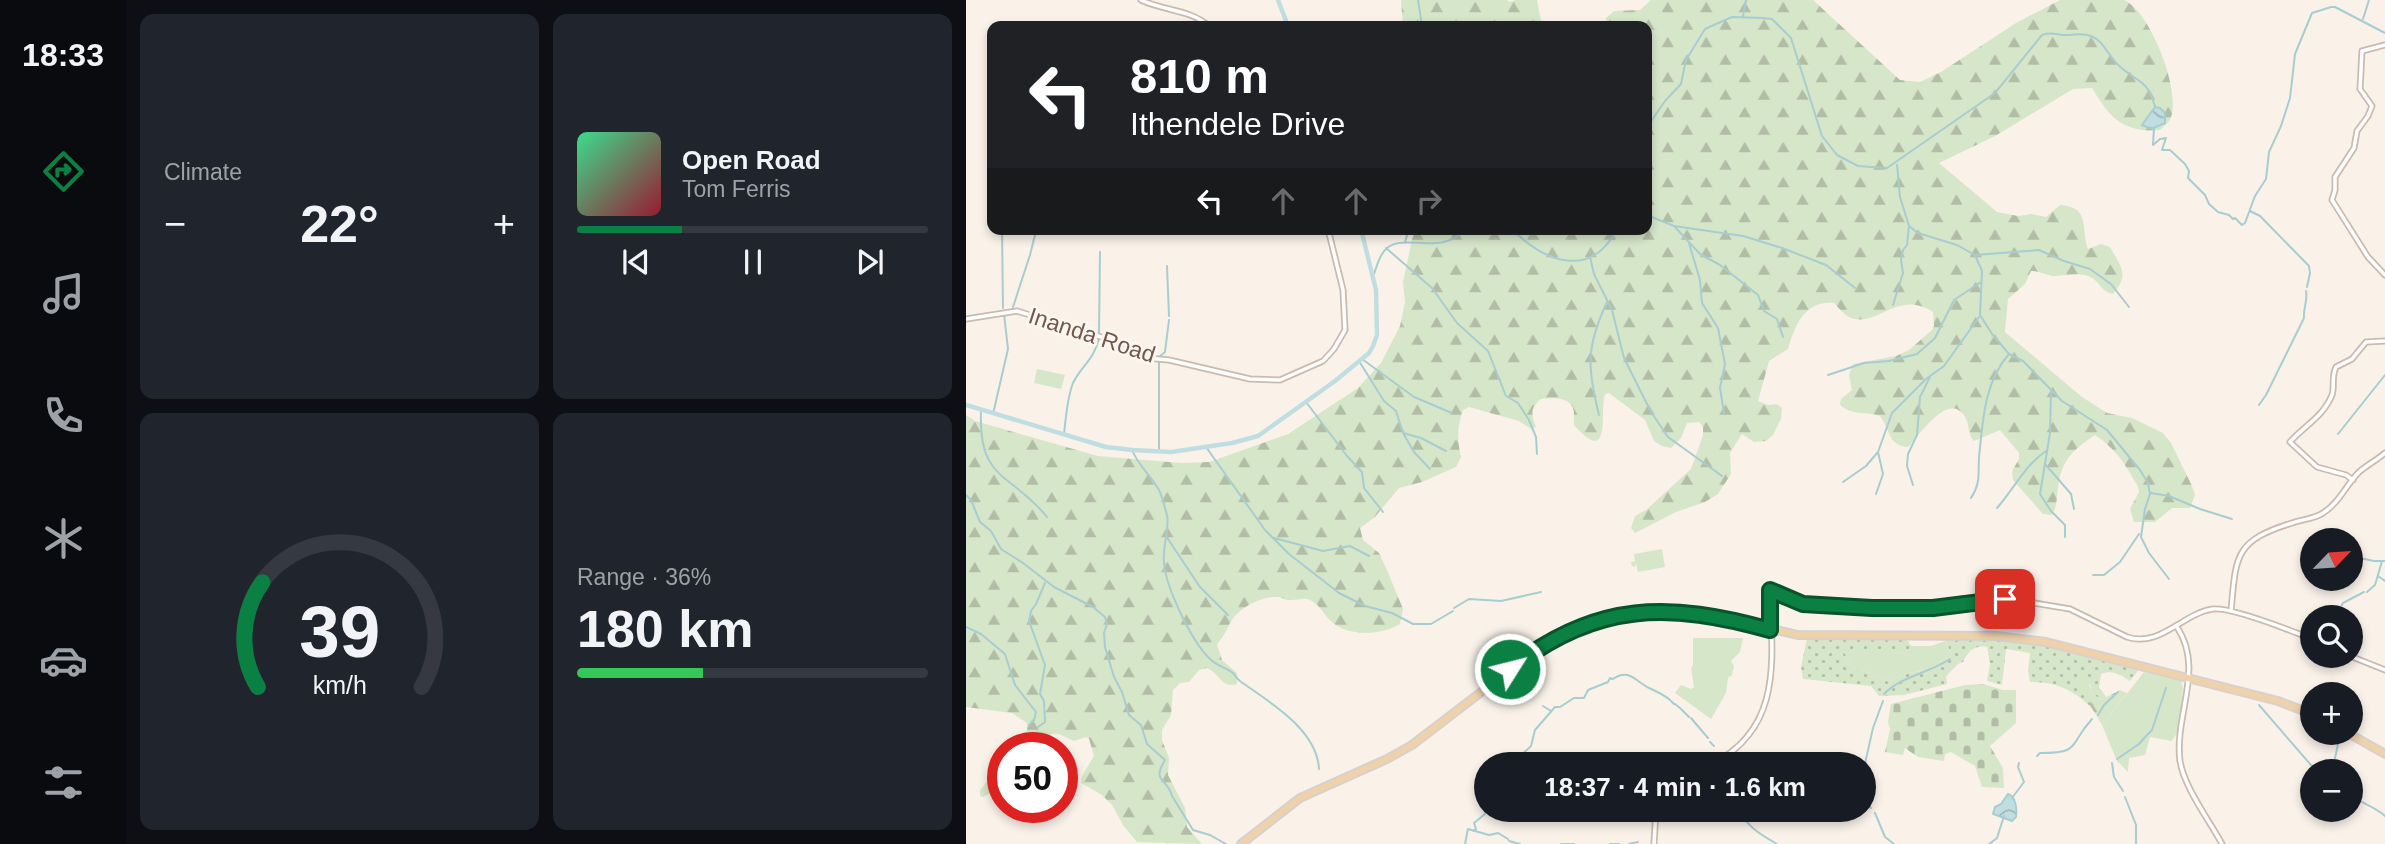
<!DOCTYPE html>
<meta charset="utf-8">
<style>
:root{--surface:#171b24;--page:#20242c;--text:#f1f3f6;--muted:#9ea1a6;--line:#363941;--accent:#0b8043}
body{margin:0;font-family:Arial,sans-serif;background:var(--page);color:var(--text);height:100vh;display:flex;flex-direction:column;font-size:26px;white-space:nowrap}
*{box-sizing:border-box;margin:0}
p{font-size:23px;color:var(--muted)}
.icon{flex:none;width:38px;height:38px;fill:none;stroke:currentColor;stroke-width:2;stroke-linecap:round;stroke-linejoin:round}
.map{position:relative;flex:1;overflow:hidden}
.side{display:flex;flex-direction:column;gap:14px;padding:14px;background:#0d0f14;width:840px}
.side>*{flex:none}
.banner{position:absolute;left:21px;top:21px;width:665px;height:214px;border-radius:14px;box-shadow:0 4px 10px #0003;background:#202124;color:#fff;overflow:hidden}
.needle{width:46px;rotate:65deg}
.fabs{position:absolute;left:1334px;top:528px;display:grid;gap:14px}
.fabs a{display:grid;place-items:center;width:63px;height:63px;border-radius:50%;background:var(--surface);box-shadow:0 4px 10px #0003;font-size:35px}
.speed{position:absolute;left:21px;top:732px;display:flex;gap:14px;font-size:35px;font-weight:700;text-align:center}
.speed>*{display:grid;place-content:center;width:91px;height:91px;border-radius:50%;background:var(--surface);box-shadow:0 4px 10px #0003;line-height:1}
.speed .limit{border:10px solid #d22;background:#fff;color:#111}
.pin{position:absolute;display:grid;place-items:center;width:60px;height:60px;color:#fff;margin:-30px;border-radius:14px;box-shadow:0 4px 10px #0006}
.me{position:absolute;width:77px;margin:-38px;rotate:54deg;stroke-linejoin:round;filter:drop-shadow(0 0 5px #0008)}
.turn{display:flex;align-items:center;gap:24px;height:147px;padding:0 28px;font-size:32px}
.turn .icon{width:91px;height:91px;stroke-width:2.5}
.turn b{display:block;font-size:49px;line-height:60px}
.lanes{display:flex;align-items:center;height:66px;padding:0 28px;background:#0003;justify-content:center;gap:35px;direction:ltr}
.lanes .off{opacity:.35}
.big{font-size:52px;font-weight:800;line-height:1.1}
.side .tile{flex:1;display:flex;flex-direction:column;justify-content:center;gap:10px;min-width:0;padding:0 24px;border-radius:14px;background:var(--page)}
.side .dial{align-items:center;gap:0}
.dial svg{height:182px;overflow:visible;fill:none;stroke:var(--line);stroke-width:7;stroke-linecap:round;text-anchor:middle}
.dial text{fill:var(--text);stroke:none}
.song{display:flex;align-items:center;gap:21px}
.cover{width:84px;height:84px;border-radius:10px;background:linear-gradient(135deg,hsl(150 70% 55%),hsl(350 70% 35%))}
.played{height:7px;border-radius:4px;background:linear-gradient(90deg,var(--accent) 30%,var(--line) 30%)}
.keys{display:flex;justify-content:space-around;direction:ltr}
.heat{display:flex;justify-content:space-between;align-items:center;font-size:38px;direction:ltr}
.charge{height:10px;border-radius:5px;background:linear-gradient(90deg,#34c759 36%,var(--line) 0)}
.side .tiles{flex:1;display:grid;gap:14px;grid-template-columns:repeat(2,1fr)}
.trip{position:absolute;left:508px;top:752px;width:402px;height:70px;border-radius:35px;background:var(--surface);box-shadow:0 4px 10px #0003;font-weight:800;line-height:70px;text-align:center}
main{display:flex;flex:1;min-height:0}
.menu{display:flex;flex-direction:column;width:126px;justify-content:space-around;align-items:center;background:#090b0e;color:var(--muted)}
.menu .icon{width:49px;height:49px}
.menu .selected{color:var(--accent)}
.menu b{font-size:32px;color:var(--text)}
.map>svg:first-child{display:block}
.grass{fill:url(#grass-dots)}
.forest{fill:url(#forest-firs)}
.cemetery{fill:url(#cemetery-stones)}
.green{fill:#d6e6c9}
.water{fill:url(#water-waves);stroke:#a7cdd1;stroke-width:2}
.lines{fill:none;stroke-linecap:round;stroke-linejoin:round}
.stream{stroke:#a7cdd1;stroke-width:2}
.river{stroke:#c0dee1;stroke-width:4.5}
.minor-casing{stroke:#cabab0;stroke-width:7}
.major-casing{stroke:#d7d1ce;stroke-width:10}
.minor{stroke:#fff;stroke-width:3.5}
.major{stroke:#efd1aa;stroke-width:6}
.route-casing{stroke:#07532c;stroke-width:18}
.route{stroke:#0b8043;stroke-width:12}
.labels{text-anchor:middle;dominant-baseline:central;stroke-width:6;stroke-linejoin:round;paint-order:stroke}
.street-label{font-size:23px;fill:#715950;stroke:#fdf6ef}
</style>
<main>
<nav class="menu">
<b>18:33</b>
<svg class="icon selected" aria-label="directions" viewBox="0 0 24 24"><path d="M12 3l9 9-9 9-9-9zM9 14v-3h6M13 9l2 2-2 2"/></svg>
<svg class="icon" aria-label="music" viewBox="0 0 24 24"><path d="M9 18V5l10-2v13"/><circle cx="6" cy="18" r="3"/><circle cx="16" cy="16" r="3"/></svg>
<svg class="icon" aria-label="phone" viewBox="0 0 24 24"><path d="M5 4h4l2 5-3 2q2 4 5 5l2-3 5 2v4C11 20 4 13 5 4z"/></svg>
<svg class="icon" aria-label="climate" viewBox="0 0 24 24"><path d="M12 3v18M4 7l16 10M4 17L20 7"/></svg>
<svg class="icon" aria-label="car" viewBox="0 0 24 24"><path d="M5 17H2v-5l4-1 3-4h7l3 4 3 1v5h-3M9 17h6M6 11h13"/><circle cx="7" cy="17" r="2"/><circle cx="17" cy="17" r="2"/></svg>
<svg class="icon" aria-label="filters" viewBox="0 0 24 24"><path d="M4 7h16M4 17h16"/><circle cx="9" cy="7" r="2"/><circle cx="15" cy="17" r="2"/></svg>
</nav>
<section class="side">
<div class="tiles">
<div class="tile"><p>Climate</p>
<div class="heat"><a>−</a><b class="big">22°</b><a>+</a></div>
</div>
<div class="tile">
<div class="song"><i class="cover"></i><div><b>Open Road</b><p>Tom Ferris</p></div></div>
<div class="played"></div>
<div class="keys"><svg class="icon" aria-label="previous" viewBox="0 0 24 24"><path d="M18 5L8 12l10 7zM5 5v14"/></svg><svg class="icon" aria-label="pause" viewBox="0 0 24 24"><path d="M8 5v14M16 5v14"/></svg><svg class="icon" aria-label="next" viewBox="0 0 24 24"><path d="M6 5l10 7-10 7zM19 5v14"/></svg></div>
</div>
<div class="tile dial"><svg viewBox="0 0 100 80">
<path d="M14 69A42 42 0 1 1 86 69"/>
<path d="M14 69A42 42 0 0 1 16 23" stroke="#0b8043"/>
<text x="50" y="56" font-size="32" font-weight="700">39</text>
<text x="50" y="72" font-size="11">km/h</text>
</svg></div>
<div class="tile"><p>Range · 36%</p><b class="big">180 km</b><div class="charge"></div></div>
</div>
</section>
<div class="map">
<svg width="1419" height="844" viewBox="0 0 1419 844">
<defs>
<pattern id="grass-dots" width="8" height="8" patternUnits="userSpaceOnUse" patternTransform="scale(1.75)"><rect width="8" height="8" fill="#d6e6c9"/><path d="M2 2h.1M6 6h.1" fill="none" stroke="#b2bda6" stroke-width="1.8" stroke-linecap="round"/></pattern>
<pattern id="forest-firs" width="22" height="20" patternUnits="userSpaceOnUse" patternTransform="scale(1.75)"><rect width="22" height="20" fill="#d6e6c9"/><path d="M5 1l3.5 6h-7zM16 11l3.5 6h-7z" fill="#b2bda6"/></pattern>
<pattern id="cemetery-stones" width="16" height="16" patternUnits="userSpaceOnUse" patternTransform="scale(1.75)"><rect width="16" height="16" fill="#d6e6c9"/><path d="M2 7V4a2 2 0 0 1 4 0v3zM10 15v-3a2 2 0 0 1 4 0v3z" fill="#b2bda6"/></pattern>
<pattern id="water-waves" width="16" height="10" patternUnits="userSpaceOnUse" patternTransform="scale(1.75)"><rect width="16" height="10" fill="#c0dee1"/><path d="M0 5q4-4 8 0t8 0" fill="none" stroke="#a0b7b9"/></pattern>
</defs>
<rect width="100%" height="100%" fill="#faf2e9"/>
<path class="grass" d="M841,638H940L946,647L943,655L929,652H878L887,668L905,673L923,682L937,674L961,670L986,654L979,641L983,638L1048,640L1082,645L1170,668L1172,671L1164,681C1155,675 1146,669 1135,674L1133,687L1141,698L1135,700L1126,693L1124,684L1117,687L1124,694V705L1129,712C1112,692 1091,681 1064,682L1062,671L1064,653L1040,649L1036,685L1021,681L1024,664L1021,647C1009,645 1002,651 997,662L992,664L980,676L981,684L938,695L913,696L905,686L837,679L835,667Z"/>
<path class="forest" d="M435,0H541L543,2L550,0H571L576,26H437Z
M685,0H847L934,80L954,82L975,72L1050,23L1094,0H1158C1184,11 1215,90 1205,117C1204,122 1198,126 1194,130C1157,133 1144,118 1126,88L1107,89L1029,136L973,163L1031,212L1052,216L1066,214L1080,217L1094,205C1126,207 1114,230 1122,249L1135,244L1144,247C1155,267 1164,274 1147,294C1136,292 1134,283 1126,278C1115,271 1098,276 1087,276C1079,275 1073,271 1065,271L1059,284L1042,299L1039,332L1116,397L1141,413L1166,418L1197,433L1205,443L1226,486L1229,495L1224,508H1206L1189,522H1168L1164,509L1173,492L1172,487C1160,465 1150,449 1129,435C1107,450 1095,460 1092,488C1090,499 1092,504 1086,515L1077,514L1047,480L1046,471L1053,459V453L1034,430L1008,441C1001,434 1004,423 998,415C981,392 953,436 942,447C922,446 924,429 914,416C900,411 884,416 874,404L875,399L886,390L883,375L887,364L930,356L943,350L966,330L968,326L967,312C932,289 913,327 885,318C879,316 873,308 868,303C839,300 829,325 822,349L803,361L792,401L802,405L811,404L816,408L815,419L807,435L800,441L788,442L776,434L764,453L765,474L752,494L739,502L710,512L669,533L665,528L669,516L680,510L725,469L737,435V427L733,422L721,423L715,438L705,448L696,446L688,441L679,420L643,393L639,394C633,409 647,469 608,425C607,420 609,413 607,408C602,396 585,398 575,399C564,408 565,414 570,427L565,429L553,421L503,407L497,410C491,427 491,440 495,457L490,467L456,482L433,488L409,517L394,528L397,540L413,553L421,570L437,609L434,624C416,635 385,637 367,623C358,616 355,605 344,600C337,597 330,601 322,600C319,600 316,597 312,597C299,596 282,604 272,613C263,620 261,634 251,644L256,660L271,673V684C256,689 253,673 241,668L233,670L223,682L214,683L207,690L205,715L196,730V740L203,758L202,775L219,808L221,827L236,844L171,842L157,825L146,805L136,795L115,783L116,776L128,756L123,739L120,737L108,741C90,733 86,727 74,747H48L61,731V723L46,713L0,707V415L9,421L132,456L215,463L243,462L322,434L392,388L415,363L434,326L439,302L437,282L447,235L439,229H681V26H641L640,18L648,11L674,10Z
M1116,676L1122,681L1126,693L1135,700L1154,690L1161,693L1136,725L1124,705V694L1116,687L1113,677Z
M37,763V786L17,797L14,796V790Z"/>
<path class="cemetery" d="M1017,684L1037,690H1050V723L1024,746L1037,768L1038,788L1016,787L1009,766L985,752L979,754L978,761L952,757L939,748L937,755L919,752L924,729L922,722L925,704L999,685Z"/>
<path class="green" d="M71,369L99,375L95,389L68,383Z
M696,549L699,567L672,572L670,563L669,567L666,566L665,562L669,561L668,554Z
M727,638H777L774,652L765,661L768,666L766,675L762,678L760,693L745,719L709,693L715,685L725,689L728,687L725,668L727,665Z
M979,641L986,654L961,670L937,674L923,682L905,673L887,668L878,652H929L943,655L945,646H965Z
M1178,672L1215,681L1217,688C1215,702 1217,732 1205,741L1184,737L1179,755L1163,758L1162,772L1151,761L1136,725Z"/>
<path class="water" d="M1189,107L1194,108L1199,113V123L1185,129L1176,125Z
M1042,794C1050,797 1051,809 1050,817L1046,821L1027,814L1029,807L1035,804Z"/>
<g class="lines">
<path class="stream" d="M452,0L456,26
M777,16L780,0
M1397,19L1403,0
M681,127L699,101L715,84L720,60L739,29L766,17L797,18L806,19L825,38L856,136L871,155L892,166L921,168L1029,93L1076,35C1087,31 1092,36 1103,35C1141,30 1135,53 1158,70C1177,85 1180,80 1189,106
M1188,128L1187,145L1194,139L1200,138L1196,150H1204L1219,164L1223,171L1222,178L1239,195L1243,204L1252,212L1263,215L1267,219L1269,218L1276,225L1279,223L1289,196L1300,179L1303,152L1315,126L1324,98L1329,54L1346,13L1365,7H1369L1419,33
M931,165L934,197L943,226L952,233L991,245L1009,255L1016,271L1014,315L1026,334L1043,354L1057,361L1096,401L1141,430L1174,470L1182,483L1184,494L1179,509L1175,537L1183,553L1203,579
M1284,211L1294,216L1343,266L1344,273L1341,287
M681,215L708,226L734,254L754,265L792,295L798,311L811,319L817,337
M708,226L777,236L816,248L860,265L889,288
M36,229L37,308
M546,229C578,262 625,280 651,229
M439,242L443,229
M723,243L734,280L736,303L752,328L759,364L754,388L758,413
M420,248L466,288L491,323L522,351L540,396L552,403L563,420L570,437L571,454
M1009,255L1073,250L1098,261L1124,269L1145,284L1163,307
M624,257L628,274L646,310L658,358L685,412L702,437L756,476
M201,266L203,316
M408,274C411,266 413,255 420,249C437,232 476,257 499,229
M927,305L937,273L935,260L937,250L941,245L943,226
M47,307L64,255L70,231
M133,332L134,252
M193,357L199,352L203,320
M396,359L448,397L486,413
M193,361V451
M393,361L418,401L430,411L437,433L448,452L464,469
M862,375L898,363L923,361L951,354L969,338L988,300L1015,282
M1085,391L1084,433L1074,494L1085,511L1099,525V537
M340,402L381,456L396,472L398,488L417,512
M1293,405L1300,395L1338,318C1337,308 1342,301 1340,291
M15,411C12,482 45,472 81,517
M27,414L42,349L38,314
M633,415C621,367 620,347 641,302
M437,433L455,438L480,451
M98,434C100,418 101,398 107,383C116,365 127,361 133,339
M1372,434L1419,375
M240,447L299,530L323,554L373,593L399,606L426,613L447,624H465L487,611
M166,450C172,465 185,476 193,490C196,496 199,508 201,515C204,528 196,548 198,563C200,588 226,642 244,659C251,666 261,668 267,673C269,675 271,679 274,681C303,702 351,729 353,769
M1080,465L1105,494L1108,509
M877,482L900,466L912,452L926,413L960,379L978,366L1013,317
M947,485L941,466L942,454L951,435L954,397L964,377
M1185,493L1203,496L1234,509L1266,519
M910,494L917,474L912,452
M0,495L5,500L14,522L25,531L35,549L57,563L88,587L127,607L139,617L141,624L138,633L139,647L148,677L156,692L163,715L175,725L181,744L199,760C185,783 202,778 206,796L227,830L244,835L260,844
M1005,498C1015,483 1012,473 1013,457C1017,421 1018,382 1043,354
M1031,508C1048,489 1058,466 1080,451
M200,536L234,587L262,615
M308,538L357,551L384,546L403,556
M1384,556L1408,561H1419
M1127,575H1138L1154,562L1173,534
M1412,576L1419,581
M1401,592L1409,585L1416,561
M488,608L503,599L535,601L575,592
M1366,618L1371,614L1377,603L1398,592
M0,627L15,634L39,654L49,685L70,712L68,720L63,725
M1375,686L1377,695
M918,694C936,676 963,673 984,659
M705,701L708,704
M709,704L714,708
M1293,705L1351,772
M577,706L585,711
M715,709L723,717
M1132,715L1138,705L1152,692
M725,718L742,738
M72,727L79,722L78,701L74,694L79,665L63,621L65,611L70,604L79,583
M1181,735L1186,730L1200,688
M744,742L748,746
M1071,756L1074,753C1116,753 1102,745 1126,719
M1151,759L1173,744L1180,736
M1146,763L1148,777L1157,791
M551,765V759L565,746L569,730L589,707H594L608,698H618L622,690L642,682L644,678L647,679C663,668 669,681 683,688C691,692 697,694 704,700
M898,768L907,728L917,701
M1366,772L1374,735
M1384,795C1395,803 1410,807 1419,816
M1159,797L1170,825V844
M1046,798L1058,782L1052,767L1053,763
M898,802L905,808
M909,813L919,837L928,844
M777,816C784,829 799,837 811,844
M770,817L773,813
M507,831L510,829L508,823L519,814L520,809
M543,841L554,844
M499,844L502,829L523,835L532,833L542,839
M595,844H608
M644,844H653
M663,844L672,842
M1023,844L1031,838L1038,816"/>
<path class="river" d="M312,0L322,26
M0,405L140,447L166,450L205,452L266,443L292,436L369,381L403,353L407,346L411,335L410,290L395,229"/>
<defs>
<path id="minor" d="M175,0C198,11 223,9 243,26
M1419,45L1396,51L1394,89L1406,106L1402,116L1391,131L1388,148L1369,177V190L1366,200L1402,257L1419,275
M0,319L51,311L158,344L181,358L203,360L284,379L314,380L357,361L368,349L379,330L377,290L362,229
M1387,480L1380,475L1351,467L1324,442C1339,425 1357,417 1366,395C1369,386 1365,377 1370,367L1386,359L1400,342L1419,341
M1265,611C1270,556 1268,541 1326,523C1337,519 1348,519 1357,513C1373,503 1380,485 1393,472C1401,465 1411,460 1419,453
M1211,627C1239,669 1208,715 1214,761C1218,787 1243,820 1256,844
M1384,656L1419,670
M744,765C818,729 806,659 804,590L837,604L906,609L967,608L1036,599L1056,601L1104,609L1161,637C1194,648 1217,613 1247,609C1265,607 1326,631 1346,639
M688,844L690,810"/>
<path id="major" d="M1382,733L1419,754
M275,844L334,798L421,759L446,745L574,647L607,630L642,619L673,613L715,611L755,617L832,635L1030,636L1080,642L1312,701L1346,714"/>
</defs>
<use href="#minor" class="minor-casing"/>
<use href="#major" class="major-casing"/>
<use href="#minor" class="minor"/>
<use href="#major" class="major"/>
</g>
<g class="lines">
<defs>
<path id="route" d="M544,669C630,601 704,602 804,630V590L837,604L906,608H967L1039,599"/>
</defs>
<use href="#route" class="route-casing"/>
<use href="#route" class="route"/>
</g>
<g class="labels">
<g class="street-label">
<text transform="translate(126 335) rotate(18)">Inanda Road</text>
</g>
</g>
</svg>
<div class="fabs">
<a><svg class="needle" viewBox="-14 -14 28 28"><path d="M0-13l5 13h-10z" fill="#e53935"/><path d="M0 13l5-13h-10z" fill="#9ea1a6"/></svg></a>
<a><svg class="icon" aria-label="search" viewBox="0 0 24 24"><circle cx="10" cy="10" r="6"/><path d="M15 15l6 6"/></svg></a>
<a>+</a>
<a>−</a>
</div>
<div class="speed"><div class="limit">50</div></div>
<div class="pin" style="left:1039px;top:599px;background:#d93025"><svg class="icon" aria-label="arrive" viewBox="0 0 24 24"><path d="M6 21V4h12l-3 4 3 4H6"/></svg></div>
<svg class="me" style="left:544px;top:669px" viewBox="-20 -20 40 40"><circle r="17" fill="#0b8043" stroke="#fff" stroke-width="3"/><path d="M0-11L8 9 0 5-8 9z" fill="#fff"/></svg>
<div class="trip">18:37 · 4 min · 1.6 km</div>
<div class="banner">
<div class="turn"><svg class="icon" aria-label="left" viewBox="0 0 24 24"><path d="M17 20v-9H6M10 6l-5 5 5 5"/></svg><div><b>810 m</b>Ithendele Drive</div></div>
<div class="lanes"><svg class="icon" aria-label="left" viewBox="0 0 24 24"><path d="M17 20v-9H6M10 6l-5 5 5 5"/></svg><svg class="icon off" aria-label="ahead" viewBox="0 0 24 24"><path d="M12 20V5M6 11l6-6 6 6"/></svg><svg class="icon off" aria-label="ahead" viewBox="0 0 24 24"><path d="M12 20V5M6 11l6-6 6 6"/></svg><svg class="icon off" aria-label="right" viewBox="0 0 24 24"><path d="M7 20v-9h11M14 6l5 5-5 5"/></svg></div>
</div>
</div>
</main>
